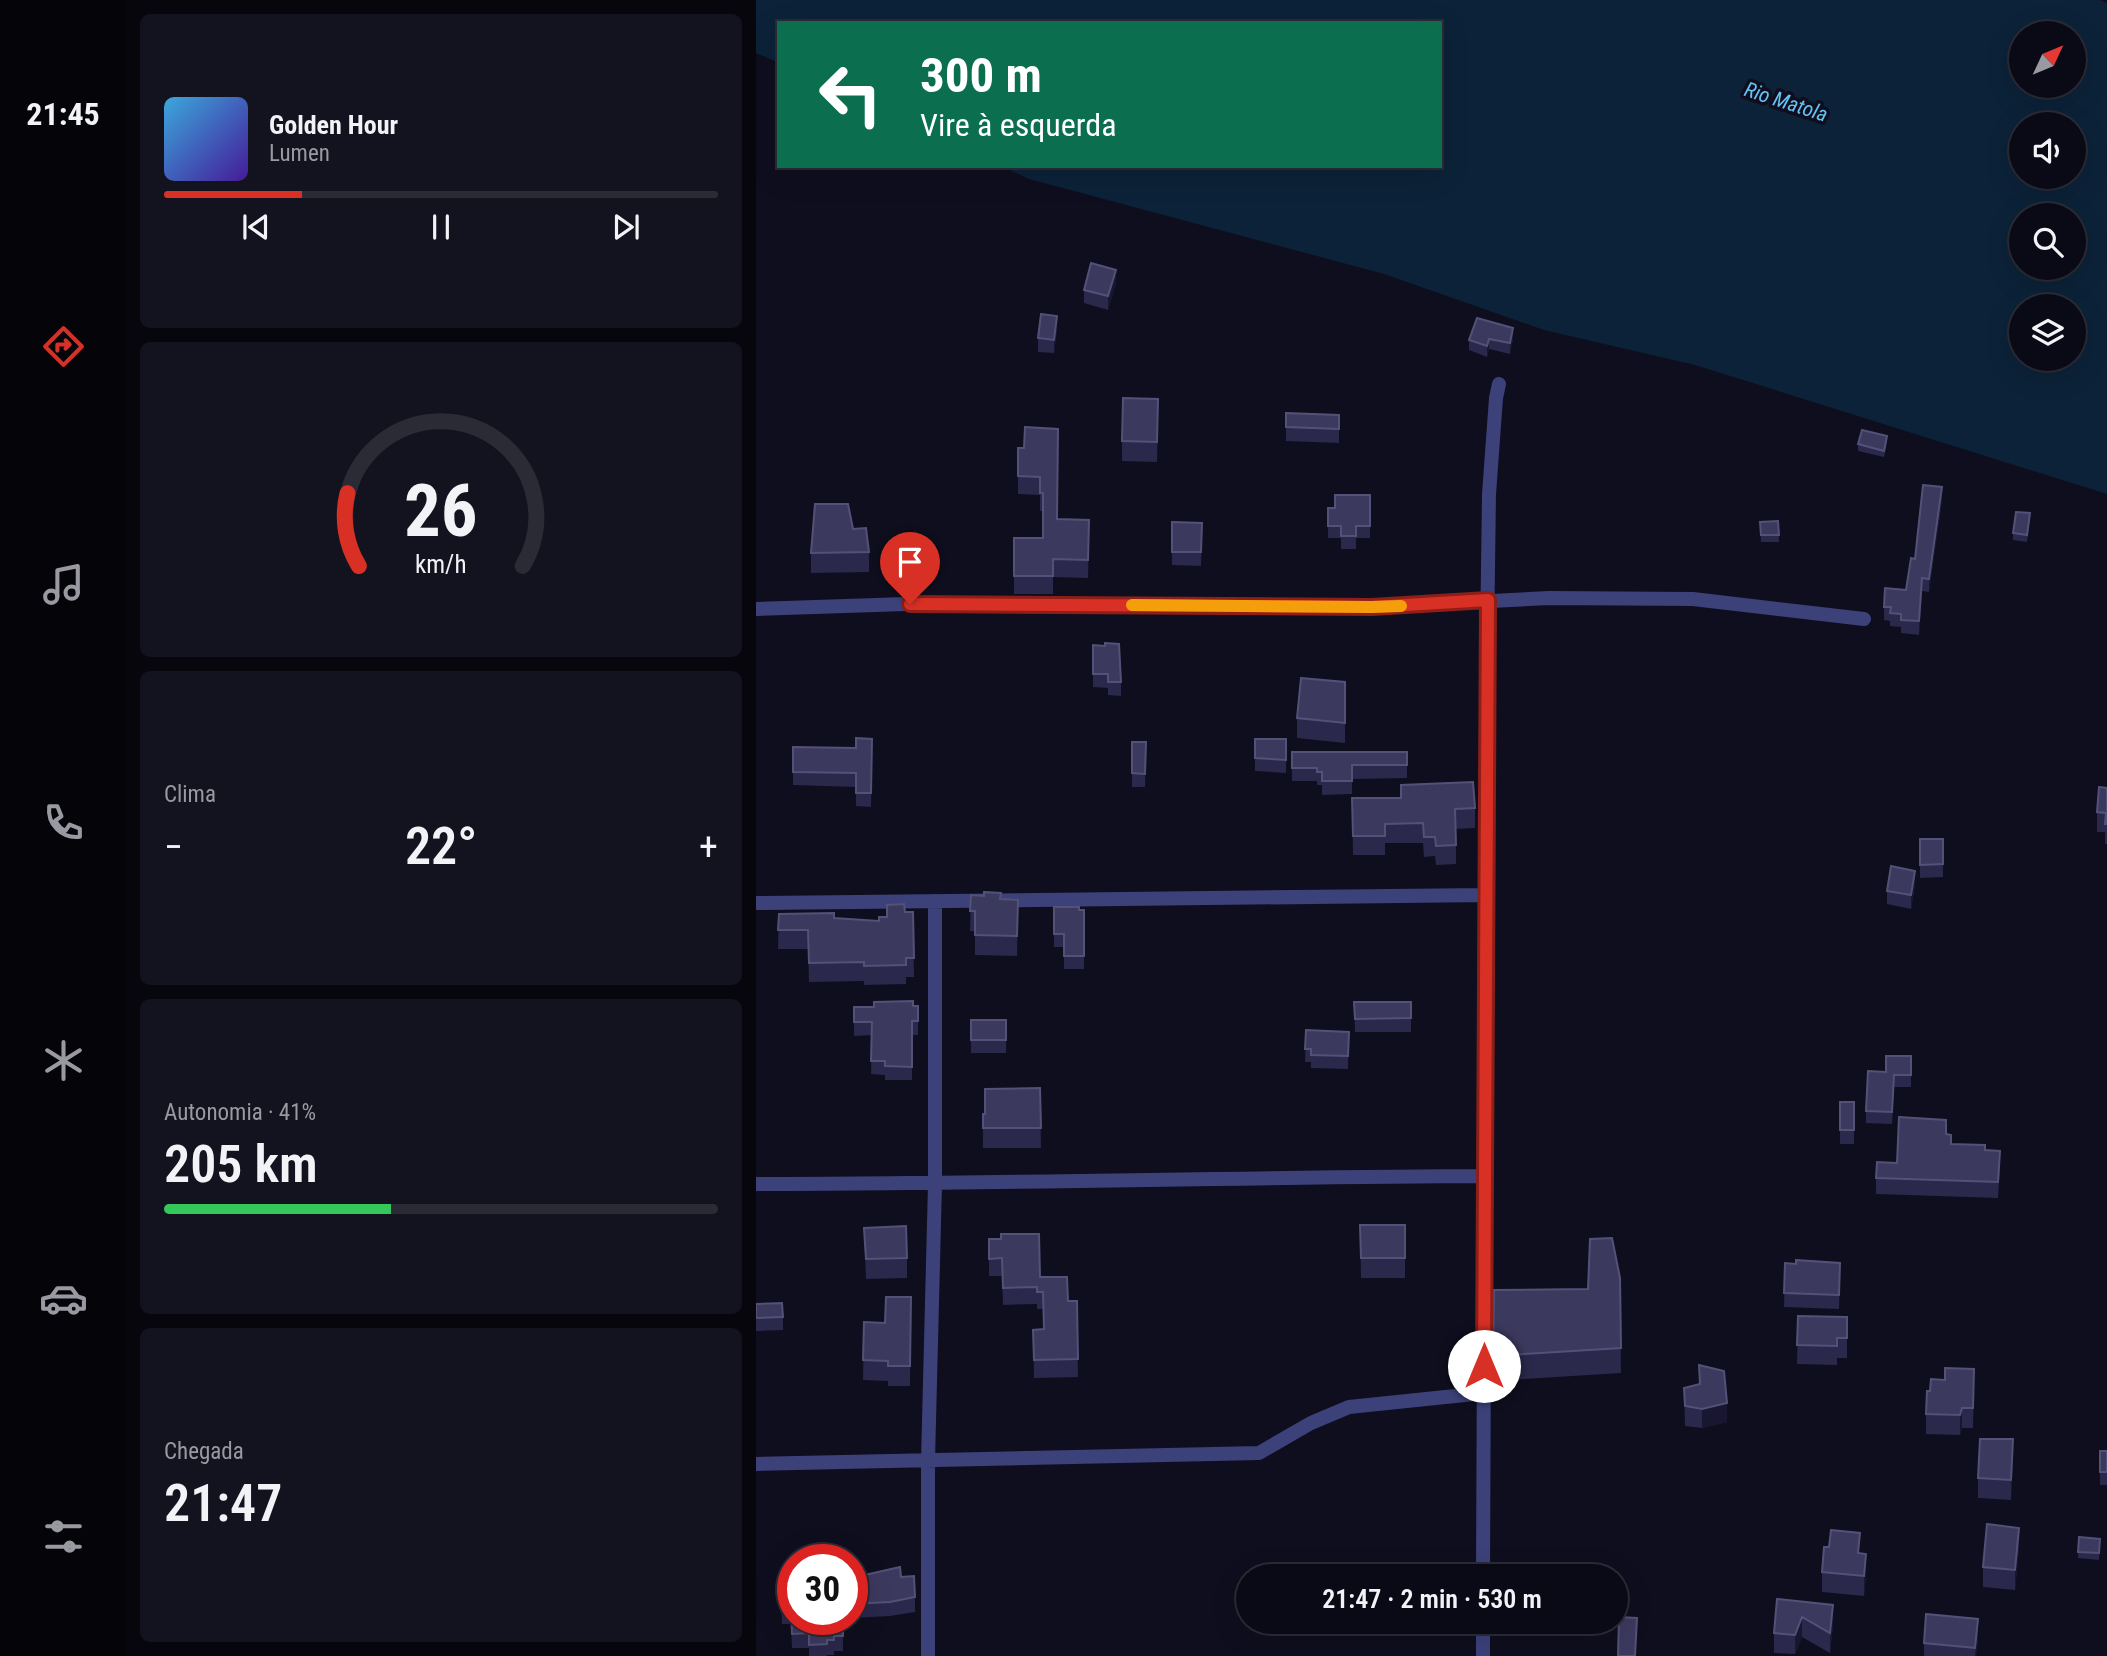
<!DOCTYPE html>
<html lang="pt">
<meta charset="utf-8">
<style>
:root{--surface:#0a0a16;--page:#13131f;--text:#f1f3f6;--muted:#999aa1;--line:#2a2b35;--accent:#d93025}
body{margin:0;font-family:"Roboto Condensed",sans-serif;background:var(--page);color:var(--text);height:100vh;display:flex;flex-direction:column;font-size:26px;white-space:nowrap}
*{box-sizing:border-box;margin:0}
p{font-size:23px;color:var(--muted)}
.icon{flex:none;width:38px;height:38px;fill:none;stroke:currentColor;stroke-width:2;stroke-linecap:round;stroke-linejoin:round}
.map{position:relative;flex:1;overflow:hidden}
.sheet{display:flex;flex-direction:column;gap:14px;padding:14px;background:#06060c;width:630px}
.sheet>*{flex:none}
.banner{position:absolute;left:21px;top:21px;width:665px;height:147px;border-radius:0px;box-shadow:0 7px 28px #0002,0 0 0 2px var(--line);background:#0b6e4f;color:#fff;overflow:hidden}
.needle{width:46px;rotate:46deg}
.buttons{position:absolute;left:1253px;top:21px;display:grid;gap:14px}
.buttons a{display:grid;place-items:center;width:77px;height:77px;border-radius:50%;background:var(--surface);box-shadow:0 7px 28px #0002,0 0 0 2px var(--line);font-size:35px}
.speed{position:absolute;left:21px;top:1544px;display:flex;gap:14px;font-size:35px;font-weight:700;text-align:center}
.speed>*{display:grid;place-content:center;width:91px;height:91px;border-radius:50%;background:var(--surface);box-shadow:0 7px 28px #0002,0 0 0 2px var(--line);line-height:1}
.speed .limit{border:10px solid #d22;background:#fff;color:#111}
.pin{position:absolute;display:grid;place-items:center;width:60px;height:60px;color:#fff;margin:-72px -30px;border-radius:50% 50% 50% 0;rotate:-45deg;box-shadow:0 0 7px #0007}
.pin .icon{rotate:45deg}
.me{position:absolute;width:77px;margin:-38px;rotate:0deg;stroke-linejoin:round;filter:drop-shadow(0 0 5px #0008)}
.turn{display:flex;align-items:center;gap:24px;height:147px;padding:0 28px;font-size:32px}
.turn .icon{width:91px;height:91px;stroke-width:2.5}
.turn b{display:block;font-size:49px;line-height:60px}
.big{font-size:52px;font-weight:600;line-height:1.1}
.sheet .tile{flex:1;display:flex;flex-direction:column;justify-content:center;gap:10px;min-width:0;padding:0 24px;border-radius:10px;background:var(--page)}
.sheet .dial{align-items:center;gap:0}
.dial svg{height:182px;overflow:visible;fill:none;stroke:var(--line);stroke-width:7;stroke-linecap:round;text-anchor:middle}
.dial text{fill:var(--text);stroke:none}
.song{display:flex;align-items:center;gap:21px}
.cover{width:84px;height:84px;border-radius:10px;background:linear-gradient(135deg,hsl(200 70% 55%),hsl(260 70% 35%))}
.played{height:7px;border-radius:4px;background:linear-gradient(90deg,var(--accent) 25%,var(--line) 25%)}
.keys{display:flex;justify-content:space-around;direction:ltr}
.heat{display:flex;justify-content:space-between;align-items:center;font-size:38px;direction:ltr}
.charge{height:10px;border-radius:5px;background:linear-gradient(90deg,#34c759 41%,var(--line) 0)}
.trip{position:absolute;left:480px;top:1564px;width:392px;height:70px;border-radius:35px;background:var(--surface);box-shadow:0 7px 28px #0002,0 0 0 2px var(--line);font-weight:600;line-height:70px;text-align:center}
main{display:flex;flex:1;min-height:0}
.dock{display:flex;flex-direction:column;width:126px;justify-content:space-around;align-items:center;background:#040409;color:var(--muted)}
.dock .icon{width:49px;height:49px}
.dock .current{color:var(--accent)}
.dock b{font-size:32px;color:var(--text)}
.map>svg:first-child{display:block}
.water{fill:#0c2238;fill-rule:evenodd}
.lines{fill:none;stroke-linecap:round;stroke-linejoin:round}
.street{stroke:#3c417a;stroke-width:14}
.wall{fill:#2a284b}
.shaded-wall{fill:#181631}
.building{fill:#3c395e;stroke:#535177;stroke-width:2}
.route-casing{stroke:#8d1f18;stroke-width:18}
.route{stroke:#d93025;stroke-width:12}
.slow{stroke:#f59e0b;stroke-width:12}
.labels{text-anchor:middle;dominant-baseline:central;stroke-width:7;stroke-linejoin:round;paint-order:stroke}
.water-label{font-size:21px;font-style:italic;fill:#63c3f4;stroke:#0e0e1e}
</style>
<main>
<nav class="dock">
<b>21:45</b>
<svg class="icon current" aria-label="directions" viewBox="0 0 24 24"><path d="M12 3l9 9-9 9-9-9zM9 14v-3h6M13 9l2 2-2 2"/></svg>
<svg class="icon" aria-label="music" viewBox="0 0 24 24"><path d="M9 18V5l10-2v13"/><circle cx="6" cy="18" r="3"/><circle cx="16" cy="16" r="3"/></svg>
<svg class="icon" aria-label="phone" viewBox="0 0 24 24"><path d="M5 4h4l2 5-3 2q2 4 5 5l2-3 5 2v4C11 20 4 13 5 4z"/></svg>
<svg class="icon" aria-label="climate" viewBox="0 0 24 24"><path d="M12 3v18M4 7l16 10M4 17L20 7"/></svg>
<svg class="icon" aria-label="car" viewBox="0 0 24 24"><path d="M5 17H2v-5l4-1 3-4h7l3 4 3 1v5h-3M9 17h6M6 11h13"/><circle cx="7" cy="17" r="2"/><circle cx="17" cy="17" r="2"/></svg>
<svg class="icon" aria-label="filters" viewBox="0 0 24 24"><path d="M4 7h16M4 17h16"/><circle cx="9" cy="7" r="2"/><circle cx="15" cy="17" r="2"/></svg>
</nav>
<section class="sheet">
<div class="tile">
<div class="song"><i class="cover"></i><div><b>Golden Hour</b><p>Lumen</p></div></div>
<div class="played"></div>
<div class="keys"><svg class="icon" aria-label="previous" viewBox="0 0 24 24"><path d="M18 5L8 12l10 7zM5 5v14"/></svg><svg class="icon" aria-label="pause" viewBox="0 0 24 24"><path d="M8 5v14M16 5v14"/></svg><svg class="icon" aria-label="next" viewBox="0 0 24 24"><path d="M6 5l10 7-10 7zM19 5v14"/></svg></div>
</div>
<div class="tile dial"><svg viewBox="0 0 100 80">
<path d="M14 69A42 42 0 1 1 86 69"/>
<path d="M14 69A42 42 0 0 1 9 37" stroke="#d93025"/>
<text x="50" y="56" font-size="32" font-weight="700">26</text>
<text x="50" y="72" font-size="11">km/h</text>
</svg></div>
<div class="tile"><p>Clima</p>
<div class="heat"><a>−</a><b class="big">22°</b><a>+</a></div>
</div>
<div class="tile"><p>Autonomia · 41%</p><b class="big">205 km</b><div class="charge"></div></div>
<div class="tile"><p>Chegada</p><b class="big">21:47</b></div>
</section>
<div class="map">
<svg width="1351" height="1656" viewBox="0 0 1351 1656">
<rect width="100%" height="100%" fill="#0e0e1e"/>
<path class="water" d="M0,0H1344L1351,3V494L939,365L788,330L628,274L273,179L245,166H684V23H23V63L0,53ZM1265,33H1318V86H1265ZM1265,124H1318V177H1265ZM1265,215H1318V268H1265ZM1265,306H1318V359H1265Z"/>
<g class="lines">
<path class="street" d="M0,609L180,603L616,607L793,598L937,599L1108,619
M0,903L731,895
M0,1184C243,1184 486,1177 729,1176
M0,1464L503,1453L555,1423L593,1407L728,1393
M727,1577L731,642L733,494L740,398L743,384
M727,1622V1656
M172,1656V1461L179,1184V901"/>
</g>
<path class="wall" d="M360,283L352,310L328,303V290Z
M721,318L757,339L754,354L733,349L731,357L713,350V340Z
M301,329L298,353L282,352V338Z
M530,413L583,415V443L530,441Z
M402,419L401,462L366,461V441Z
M269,427L301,519L333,538L332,578L297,577V594H258V538H287V511H284V495L262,494V448H268Z
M1131,442L1128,457L1102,451V444Z
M614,495V538H600V549H585V538H572V508H579Z
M1186,500L1173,592L1166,591L1163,635L1145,633V627L1134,626V621L1128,620V607L1150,590L1159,559Z
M1274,520L1271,542L1257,540V533Z
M1022,521L1023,542H1005L1004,522Z
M446,523L445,566L416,565V552Z
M97,529L113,552V572L55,573V553Z
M337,645L349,646L365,682V696L352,695V688L337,687Z
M589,682V743L541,738V718Z
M116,739L115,807L100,806V787L37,785V747L100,748Z
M499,739H530V773L499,771Z
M376,742H390L389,787H376Z
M536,752H651V778L596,779V794L566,795V785H561V781H536Z
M1351,788V844H1349V832H1341V812Z
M596,798L719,808V828L700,829V864L680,865L679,856L668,857L667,843H629V855H597Z
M1164,839L1187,864V877L1164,878Z
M1159,885L1155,909L1131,904V891Z
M215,895L244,899L262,900L261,956L219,955V931H214Z
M298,907L328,910V969H308V947H298Z
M149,912H157L158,977H150V984L108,985V981L53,982L52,949H22L23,914L123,921L131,917Z
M598,1002H655V1032H599Z
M162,1006V1035H156V1080H129V1075L115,1074L116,1035L98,1036V1007Z
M215,1020H250V1053H215Z
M550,1030L593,1032L592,1069L555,1068V1062H549Z
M1155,1056V1087H1138L1136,1124L1110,1123V1111L1130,1072Z
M284,1088L285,1148H227V1114Z
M1084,1102H1098V1144H1084Z
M1190,1134L1195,1144L1229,1150L1244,1167L1242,1198L1120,1194V1178L1141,1163Z
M604,1225H649V1278H605Z
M108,1228L151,1258V1278L110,1279Z
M233,1239L284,1277L312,1301H321L322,1377L278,1378L277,1330H287V1309H281V1304L247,1305L246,1276H233Z
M1029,1263L1084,1276L1083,1309L1028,1307Z
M864,1278L865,1373L737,1381L738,1290L832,1289Z
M155,1297L154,1386H132V1381L107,1380L108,1322L129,1323Z
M0,1304L27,1317V1330L0,1331Z
M1042,1316L1091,1317V1358H1081V1365L1041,1364Z
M943,1365L971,1422L946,1428L929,1426L928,1388L943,1384Z
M1218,1389L1217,1428H1206L1204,1435L1170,1434V1414Z
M1344,1451H1351V1485H1344Z
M1257,1458L1255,1500L1222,1498V1478Z
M1323,1537L1344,1539L1343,1560L1322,1558Z
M1263,1548L1259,1590L1227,1587V1567Z
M1104,1553L1110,1574L1108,1596L1066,1592V1572Z
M145,1577L159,1597V1612L134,1616L96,1618V1581Z
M25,1594H35L37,1619H91H87V1651H78V1655H71V1656H53V1648H36L35,1624H26Z
M1021,1599L1077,1625L1074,1653L1046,1637L1039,1654L1018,1653V1633Z
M1222,1639L1220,1656H1168V1643Z"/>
<path class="shaded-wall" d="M360,270V283L352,310V296Z
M301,316V329L298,353V340Z
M757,328V339L754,354V343Z
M733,339V349L731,357V346Z
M1186,487V500L1173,592V579Z
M1166,578V591L1163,635V621Z
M1159,871V885L1155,909V895Z
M971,1403V1422L946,1428V1409Z
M1206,1408V1428L1204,1435V1415Z
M1257,1439V1458L1255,1500V1480Z
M1263,1528V1548L1259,1590V1570Z
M1110,1554V1574L1108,1596V1576Z
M1077,1605V1625L1074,1653V1633Z
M1046,1617V1637L1039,1654V1635Z
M1222,1619V1639L1220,1656H1219Z"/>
<path class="building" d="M335,263L360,270L352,296L328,290Z
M285,314L301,316L298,340L282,338Z
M721,318L757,328L754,343L733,339L731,346L713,340Z
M367,398L402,399L401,442L366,441Z
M530,413L583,415V429L530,427Z
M269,427L302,429L301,519L333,520L332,560L297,559V576H258V538H287V493H284V477L262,476V448H268Z
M1106,430L1131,436L1128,451L1102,444Z
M1167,485L1186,487L1173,579L1166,578L1163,621L1145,620V614L1134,613L1135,607H1128L1129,588L1150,590L1155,558L1159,559Z
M579,495H614V526H600V536H585V526H572V508H579Z
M59,504H92L97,529L110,528L113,552L55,553Z
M1260,512L1274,513L1271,535L1257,533Z
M1022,521L1023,535H1005L1004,522Z
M416,522L446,523L445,552H416Z
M349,643L363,644L365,682H352V674H337V645L349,646Z
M545,678L589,682V723L541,718Z
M100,738L116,739L115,793H100V773L37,772V747L100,748Z
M499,739H530V760L499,758Z
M376,742H390L389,774L376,773Z
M536,752H651V765H596V781H566V772H561V768H536Z
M717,782L719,808L699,809L700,845L680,846L679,837H668L667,823L629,824V836H597L596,798H645V785Z
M1343,787L1351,788V824H1349L1350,813L1341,812Z
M1164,839H1187V864L1164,865Z
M1135,866L1159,871L1155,895L1131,891Z
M228,892L245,893L244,899L262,900L261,936L219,935V911H214L215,895L228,896Z
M148,904L149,912H157L158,958H150V965L108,966V962L53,963L52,930H22L23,914L78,913V918L123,921V917H131V905Z
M298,907H323V910H328V956H308V934H298Z
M157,1001V1006H162V1021H156V1067L129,1066V1061H115L116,1022H98V1007H118V1002Z
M598,1002H655V1018L599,1019Z
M215,1020H250V1040H215Z
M550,1030L593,1032L592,1056L555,1055V1049H549Z
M1130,1056H1155V1075H1138L1136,1112L1110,1111L1112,1071L1130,1072Z
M284,1088L285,1128H227V1114H229V1089Z
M1084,1102H1098V1130H1084Z
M1143,1117L1190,1120V1134L1195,1135V1144L1229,1145V1150L1244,1151L1242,1182L1120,1178L1121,1162L1141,1163Z
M604,1225H649V1258H605Z
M150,1226L151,1258L110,1259L108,1228Z
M245,1234H283L284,1277H311L312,1301H321L322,1359L278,1360L277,1330L288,1329L287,1292H281V1287L247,1288L246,1258L233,1259V1239H245Z
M856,1238L864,1278L865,1348L737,1356L738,1290L832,1289L834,1239Z
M1040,1260L1084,1263L1083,1295L1028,1293L1029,1263L1040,1264Z
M130,1297H155L154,1366H132V1361L107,1360L108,1322L129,1323Z
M26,1303L27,1317L0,1318V1304Z
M1042,1316L1091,1317V1338H1081V1346L1041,1345Z
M943,1365L968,1371L971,1403L946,1409L929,1406L928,1388L944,1384Z
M1189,1368L1218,1369L1217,1408H1206L1204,1415L1170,1414L1171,1391H1174L1175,1379L1189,1380Z
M1224,1439H1257L1255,1480L1222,1478Z
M1344,1451H1351V1472H1344Z
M1231,1524L1263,1528L1259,1570L1227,1567Z
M1075,1530L1104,1533L1102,1553L1110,1554L1108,1576L1066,1572L1068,1547H1073Z
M1323,1537L1344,1539L1343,1553L1322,1552Z
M63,1552H75V1559H63Z
M144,1567L145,1577L158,1576L159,1597L134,1602L96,1604V1581H104V1576Z
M35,1585H37V1619H87V1636H78V1640H71V1644L53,1645V1633L36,1634L35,1609H26L25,1594H35Z
M1021,1599L1077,1605L1074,1633L1046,1617L1039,1635L1018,1633Z
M1170,1614L1222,1619L1219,1648L1168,1643Z
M863,1617L881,1618L879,1656H862Z"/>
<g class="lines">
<defs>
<path id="route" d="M154,604L616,607L732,600L728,1366"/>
</defs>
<use href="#route" class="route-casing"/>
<use href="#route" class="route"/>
<path class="slow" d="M376,605L616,607L645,606"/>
</g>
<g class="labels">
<g class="water-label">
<text transform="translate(1030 102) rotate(18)">Rio Matola</text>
</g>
</g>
</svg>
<div class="buttons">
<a><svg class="needle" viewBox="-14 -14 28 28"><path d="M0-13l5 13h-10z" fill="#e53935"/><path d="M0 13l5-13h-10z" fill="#999aa1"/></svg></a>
<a><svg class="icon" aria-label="sound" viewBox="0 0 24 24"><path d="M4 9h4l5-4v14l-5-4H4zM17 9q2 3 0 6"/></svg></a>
<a><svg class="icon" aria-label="search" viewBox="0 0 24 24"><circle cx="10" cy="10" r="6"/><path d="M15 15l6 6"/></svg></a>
<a><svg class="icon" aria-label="layers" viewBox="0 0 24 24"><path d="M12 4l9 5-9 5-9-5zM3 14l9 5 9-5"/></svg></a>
</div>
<div class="speed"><div class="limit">30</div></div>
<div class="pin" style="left:154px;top:604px;background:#d93025"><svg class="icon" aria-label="arrive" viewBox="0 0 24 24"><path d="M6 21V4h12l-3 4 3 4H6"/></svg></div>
<svg class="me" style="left:728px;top:1366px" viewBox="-20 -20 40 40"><circle r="19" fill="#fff"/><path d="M0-13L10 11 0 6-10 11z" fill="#d93025"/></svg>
<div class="trip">21:47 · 2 min · 530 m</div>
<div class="banner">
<div class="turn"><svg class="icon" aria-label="left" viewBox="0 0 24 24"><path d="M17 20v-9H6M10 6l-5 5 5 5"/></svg><div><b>300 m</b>Vire à esquerda</div></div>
</div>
</div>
</main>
